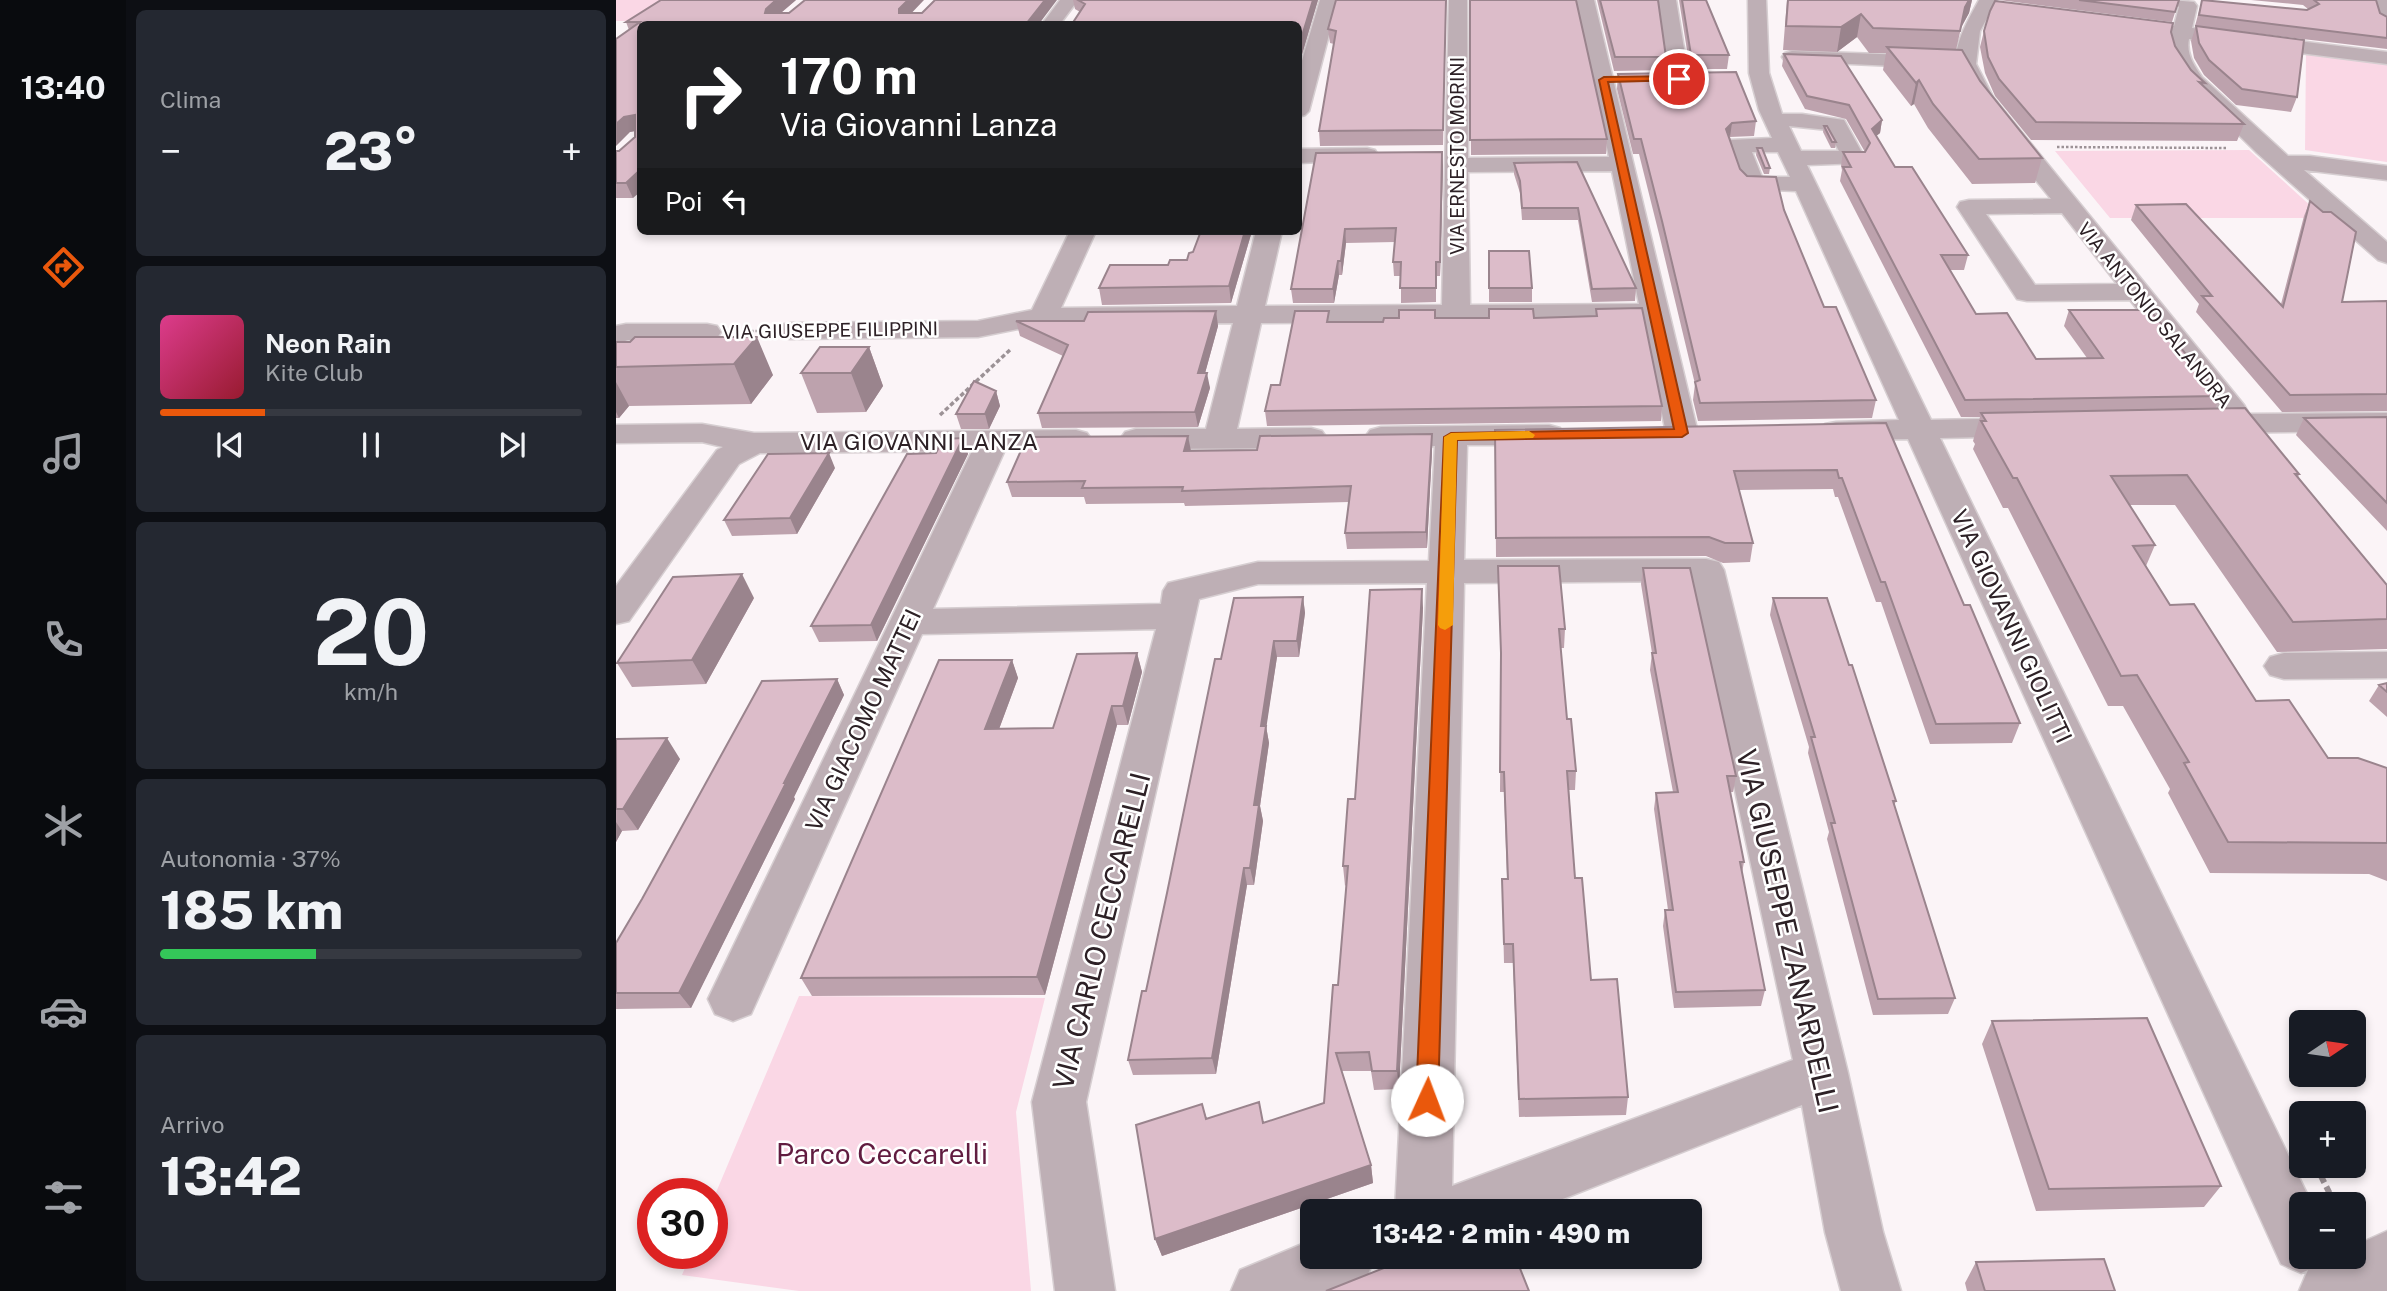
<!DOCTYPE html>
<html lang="it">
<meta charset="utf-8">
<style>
:root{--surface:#171b24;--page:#242831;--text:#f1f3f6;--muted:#9ea1a6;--line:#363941;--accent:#ea580c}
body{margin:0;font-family:"Public Sans",sans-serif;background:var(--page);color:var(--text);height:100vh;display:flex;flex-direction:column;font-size:26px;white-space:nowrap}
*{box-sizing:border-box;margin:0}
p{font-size:23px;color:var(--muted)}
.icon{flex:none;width:38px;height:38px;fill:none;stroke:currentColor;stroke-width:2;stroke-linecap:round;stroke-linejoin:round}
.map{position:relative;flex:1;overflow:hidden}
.panel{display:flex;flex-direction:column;gap:10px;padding:10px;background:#0d0f14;width:490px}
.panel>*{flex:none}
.guide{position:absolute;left:21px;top:21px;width:665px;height:214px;border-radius:10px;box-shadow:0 4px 10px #0003;background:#202124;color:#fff;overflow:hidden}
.needle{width:46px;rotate:77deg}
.buttons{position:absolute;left:1673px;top:1010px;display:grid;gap:14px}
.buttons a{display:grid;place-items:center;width:77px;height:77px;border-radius:10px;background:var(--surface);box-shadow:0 4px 10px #0003;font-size:35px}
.speed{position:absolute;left:21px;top:1178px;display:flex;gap:14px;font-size:35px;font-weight:700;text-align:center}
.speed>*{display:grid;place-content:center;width:91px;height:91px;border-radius:50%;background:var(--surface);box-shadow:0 4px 10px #0003;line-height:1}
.speed .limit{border:10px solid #d22;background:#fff;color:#111}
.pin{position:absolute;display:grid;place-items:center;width:60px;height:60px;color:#fff;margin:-30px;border:4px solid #fff;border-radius:50%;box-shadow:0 2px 7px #0007}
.me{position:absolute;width:77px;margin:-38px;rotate:2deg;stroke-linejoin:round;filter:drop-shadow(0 0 5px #0008)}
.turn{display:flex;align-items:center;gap:24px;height:147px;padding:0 28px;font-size:32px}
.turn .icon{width:91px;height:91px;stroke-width:2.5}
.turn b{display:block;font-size:49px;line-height:60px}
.then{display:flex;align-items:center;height:66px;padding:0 28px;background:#0003;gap:14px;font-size:26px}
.big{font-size:52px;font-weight:800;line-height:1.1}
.panel .widget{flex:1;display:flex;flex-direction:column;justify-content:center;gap:10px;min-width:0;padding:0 24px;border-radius:10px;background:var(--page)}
.panel .dial{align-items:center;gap:0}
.dial b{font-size:91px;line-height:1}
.song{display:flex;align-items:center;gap:21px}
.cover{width:84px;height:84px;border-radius:10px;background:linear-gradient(135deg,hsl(330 70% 55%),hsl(350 70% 35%))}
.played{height:7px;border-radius:4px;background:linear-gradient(90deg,var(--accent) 25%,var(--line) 25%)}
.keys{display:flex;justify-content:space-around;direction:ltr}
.heat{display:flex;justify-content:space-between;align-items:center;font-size:38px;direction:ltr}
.charge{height:10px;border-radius:5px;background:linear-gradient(90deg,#34c759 37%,var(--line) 0)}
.trip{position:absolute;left:684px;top:1199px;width:402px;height:70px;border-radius:10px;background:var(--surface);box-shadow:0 4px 10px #0003;font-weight:800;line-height:70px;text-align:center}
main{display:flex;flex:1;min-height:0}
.tab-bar{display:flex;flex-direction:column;width:126px;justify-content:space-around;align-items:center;background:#090b0e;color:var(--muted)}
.tab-bar .icon{width:49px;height:49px}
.tab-bar .on{color:var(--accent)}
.tab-bar b{font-size:32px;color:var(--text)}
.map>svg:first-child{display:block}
.green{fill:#fad7e5}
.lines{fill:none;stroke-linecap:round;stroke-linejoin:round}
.minor-casing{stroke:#d6ced1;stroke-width:3}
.path-far2{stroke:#9c9296;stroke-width:2.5;stroke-dasharray:2.5 2;stroke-linecap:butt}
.path-far1{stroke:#9c9296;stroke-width:3.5;stroke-dasharray:4.5 2.5;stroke-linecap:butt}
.path{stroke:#9c9296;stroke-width:6;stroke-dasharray:7 4.5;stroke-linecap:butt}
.minor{fill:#beafb5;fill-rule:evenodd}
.wall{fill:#bda2ad}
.shaded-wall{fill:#9a848d}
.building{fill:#dcbcc9;stroke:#9a848d;stroke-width:2}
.route{fill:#ea580c;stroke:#983908;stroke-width:2}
.slow{fill:#f59e0b}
.labels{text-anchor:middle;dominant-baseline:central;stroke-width:5;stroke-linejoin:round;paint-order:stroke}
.far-street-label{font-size:19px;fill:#2d2126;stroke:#fff}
.street-label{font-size:23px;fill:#2d2126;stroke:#fff}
.near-street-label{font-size:28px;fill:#2d2126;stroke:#fff}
.near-park-label{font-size:28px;fill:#611c40;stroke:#fff}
</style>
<main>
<nav class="tab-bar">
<b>13:40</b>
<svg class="icon on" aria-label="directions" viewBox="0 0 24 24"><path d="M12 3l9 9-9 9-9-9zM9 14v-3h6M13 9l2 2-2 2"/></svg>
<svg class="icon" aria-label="music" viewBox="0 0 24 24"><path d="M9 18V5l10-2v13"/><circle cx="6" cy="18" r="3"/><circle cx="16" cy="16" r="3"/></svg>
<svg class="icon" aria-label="phone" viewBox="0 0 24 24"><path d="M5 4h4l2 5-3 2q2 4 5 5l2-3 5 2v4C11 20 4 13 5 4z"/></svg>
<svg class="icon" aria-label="climate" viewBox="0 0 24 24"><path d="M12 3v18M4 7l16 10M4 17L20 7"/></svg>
<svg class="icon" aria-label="car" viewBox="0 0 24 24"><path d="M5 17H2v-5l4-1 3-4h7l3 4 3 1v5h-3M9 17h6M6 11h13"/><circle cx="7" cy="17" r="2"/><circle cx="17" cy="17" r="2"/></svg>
<svg class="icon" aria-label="filters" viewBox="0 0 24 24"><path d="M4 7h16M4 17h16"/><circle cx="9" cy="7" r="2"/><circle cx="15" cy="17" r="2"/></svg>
</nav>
<section class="panel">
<div class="widget"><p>Clima</p>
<div class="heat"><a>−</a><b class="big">23°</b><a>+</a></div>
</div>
<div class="widget">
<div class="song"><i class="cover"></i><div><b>Neon Rain</b><p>Kite Club</p></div></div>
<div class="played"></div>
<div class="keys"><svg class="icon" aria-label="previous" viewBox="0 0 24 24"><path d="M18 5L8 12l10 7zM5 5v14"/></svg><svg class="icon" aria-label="pause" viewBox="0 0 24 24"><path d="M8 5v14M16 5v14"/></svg><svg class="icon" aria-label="next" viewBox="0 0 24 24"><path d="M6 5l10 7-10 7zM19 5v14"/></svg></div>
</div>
<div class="widget dial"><b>20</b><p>km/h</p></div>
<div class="widget"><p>Autonomia · 37%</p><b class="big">185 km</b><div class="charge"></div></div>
<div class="widget"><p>Arrivo</p><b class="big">13:42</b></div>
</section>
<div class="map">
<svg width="1771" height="1291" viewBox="0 0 1771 1291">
<rect width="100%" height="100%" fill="#fbf4f7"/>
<path class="green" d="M0,0H45L17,21H0Z
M1690,53L1771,63V162L1689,150Z
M1633,150L1708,218H1494L1439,151Z
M183,996L429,998L400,1112L415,1291H183L66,1275L75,1253H96V1202Z"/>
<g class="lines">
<defs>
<path id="minor" d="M444,0H462L444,24H426Z
M704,0H722L693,111L689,115L682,117V74Z
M833,0H851L852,158L993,157L960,0H978L1082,433L1077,440L1066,442L1055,440L1050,433L1027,320L645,323L621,429L695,428L706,431L711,438L706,445L695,448L520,449L509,446L504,439L509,432L520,429H590L617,323L427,324L362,337L174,339L164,337L160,331L164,325L174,323L362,321L416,310L454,231H480L445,308L621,306L640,231H666L649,306L826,305ZM996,171L1023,304L854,305L852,172Z
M1042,0H1060L1073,79L1070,83H1056L1053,79Z
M1132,0H1150L1153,73L1166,114H1186L1228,120L1249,158L1246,163L1191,165L1315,420L1412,418L1423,420L1428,427L1423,434L1412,436L1324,438L1696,1204H1685V1256H1709L1706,1262L1718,1256H1738V1246L1771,1231V1291H1683L1692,1270L1685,1273L1665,1264L1292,439L1220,440L1209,438L1204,431L1209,424L1220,422L1283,420L1180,191L1129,189L1111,145L1114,140L1156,138L1143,110L1133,73ZM1173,126L1212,130L1223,151H1185ZM1136,152H1162L1174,177H1146Z
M1363,0H1381L1364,31L1360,64L1377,97L1628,405L1632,412L1631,414L1771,413V431L1588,433L1577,431L1572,424L1577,417L1603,414L1514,300L1411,301L1401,299L1341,207L1344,202L1353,200L1435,199C1410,167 1351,102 1341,66C1336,46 1354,17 1363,0ZM1446,213L1501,284L1419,285L1370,214Z
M1555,0L1578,2L1581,6L1576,28L1771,52V64L1573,39C1570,54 1578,65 1586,77L1672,156H1694L1771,166V180L1688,170L1771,242V263L1762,260L1641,153L1572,85L1556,61L1552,47L1555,36L1502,29L1493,24L1502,19L1558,26L1563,7Z
M1756,0H1771V28L1762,23Z
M1176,51L1322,56L1332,62L1322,68L1169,61L1166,57L1169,53Z
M751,148L759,150L762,155L759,160L682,163V149Z
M10,324H91L101,326L105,332L101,338L91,340H12L0,344V326Z
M86,424L138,433L460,430L471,433L476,440L471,447L460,450H389L317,609L545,604L547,591L552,583L642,562L813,561L819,446L765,447L754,444L749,437L754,430L765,427L933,425L944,428L949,435L944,442L933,445H851L848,560L1090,559L1103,562L1108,570L1232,1073L1267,1232L1285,1291H1225L1209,1232L1186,1105L916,1211H779L811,583L642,584L583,599L470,1102L499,1291H439L416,1102L540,629L306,634L135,1014L117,1021L99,1014L92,999L356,451L144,453L123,464L13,621L0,624V586L101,450L107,447L86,442L0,443V425ZM1074,581L1177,1060L836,1186L848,583Z
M1771,652V678L1668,679L1654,675L1648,666L1654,657L1668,653Z
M696,1240V1256H759L751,1277L716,1291H615L624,1270Z"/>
</defs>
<use href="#minor" class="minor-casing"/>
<path class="path-far2" d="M1441,147L1610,148
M117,331H147"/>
<path class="path-far1" d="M324,415L395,349"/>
<path class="path" d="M1700,1166L1719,1204"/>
<use href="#minor" class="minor"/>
</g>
<path class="wall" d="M180,0L165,13H296L423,24H24L17,198H0V151H3L19,137V131L14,132L13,30L10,22Z
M457,0H702L682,68V24L464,12L459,9Z
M720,0H830L827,145L704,146L703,131L718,44L714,43L712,29Z
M854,0L991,139L990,154L855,155Z
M981,0H1042L1050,57L1049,70L998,71Z
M1063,0H1090L1113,55L1111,69H1074Z
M1171,0H1356L1353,13L1345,28L1340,50L1426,158L1419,183L1356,184L1312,128L1298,104L1295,106L1267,70L1270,53H1253L1241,37L1221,52L1167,50Z
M1383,0H1563L1556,22Z
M1586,0L1691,10L1692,9L1687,5L1635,0H1760L1764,13L1771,17V49L1579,26Z
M1580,26L1681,97L1675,112L1620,105L1588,75L1578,58L1575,41Z
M1368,31L1555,32L1559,46L1575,70L1589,83L1588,86L1628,124L1621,141L1415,140L1379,96L1369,73L1364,47Z
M1168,54L1266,120L1264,133L1260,136L1279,167L1352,255L1348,270H1334L1360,314L1420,359L1471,358L1448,326L1453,310L1604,396L1599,409L1683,474L1682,478L1771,619V649L1661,652L1559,505H1513L1539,545L1530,566L1554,605L1640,701L1712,758L1771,768V881L1753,874L1594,873L1552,793L1554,789L1507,706H1492L1392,508H1387L1357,449L1359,444L1357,441L1364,417H1345L1224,181L1226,170L1225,166L1227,152H1249L1230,119L1189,109L1166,66Z
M1002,74L1140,121L1138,136L1114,137L1124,169L1168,210L1208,307L1260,400L1256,418L1082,421L1077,400L1079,384L1044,238L1023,154H1017L1001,89Z
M1208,126L1220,142L1219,148H1215L1207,132Z
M1141,148L1154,168L1153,174H1148L1140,155Z
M700,153L827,165L824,276H820V302L785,303V276H778L777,262L779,242L730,243L726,275H723L718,303H677L675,289Z
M961,162L1020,288L1019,301L976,302L962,220H906L904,193L898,174V163Z
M1694,201L1726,302L1771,301V411L1666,412L1580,312L1583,304L1515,220L1520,205L1665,304L1688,216Z
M636,231L615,303L486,305L483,288L571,260L577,252Z
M873,251L916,288V302H873Z
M980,309L1046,406L1045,421L651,426L649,411L664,385L714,322H767L783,318H918L979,316Z
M600,311L602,326L589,373L594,388L582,427L426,428L422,413L447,356L404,336L400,321H468Z
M19,337L157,375L135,404L13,406L3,418H0V342H14Z
M253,347L267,386L250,412L201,413L185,373Z
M380,391L384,406L373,429H345L340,414Z
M1771,417V531L1680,435L1688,418Z
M1270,423L1348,605L1404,723L1396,743L1314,744L1265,602H1260L1222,497H1219L1217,489L1123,490L1137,543L1134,562L1107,563L1090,556L880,557L879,430Z
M816,434V450L811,548L731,549L729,533L733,502L569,506L568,503L470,504L468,497H396L391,482L575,451L641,450Z
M347,438L352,454L261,641L203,642L195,626L320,453Z
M219,468L181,534L116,536L108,520Z
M882,566L949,629L948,648H945L951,719L960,771L959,790H953L959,878L975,980L1012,1097L1010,1115L903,1117L897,963H888L886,879H891L888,792H884L885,668Z
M1027,568L1120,776L1117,792H1114L1128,862L1126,873L1149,990L1145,1006L1058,1008L1047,926L1049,910H1052L1038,809L1040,793L1057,792L1034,670L1036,653L1025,584Z
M687,597L689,613L683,657H661L650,726L653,743L644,806L647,821L638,885H631L600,1074L517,1075L512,1060L530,991L605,659Z
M138,598L90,684L16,687L1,663Z
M1157,598L1233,665L1280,801L1278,806L1339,998L1332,1014L1257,1015L1211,839L1213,832L1192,753L1193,747L1154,615Z
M807,608L783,1089L758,1090L755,1071H726L755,1165L757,1183L546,1256L539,1239L586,1104L591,1119L648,1123L708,1103L722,985L730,885L729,886L727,866L739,799Z
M521,653L526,672L512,725H501L429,995L196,996L185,978L396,660L402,678L383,729L437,728Z
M221,679L228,695L178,797L179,799L75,1008L0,1009V943Z
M1771,683V717L1753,701L1763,685Z
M0,739L64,759L22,830L6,831L0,842Z
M1376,1021L1605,1186L1588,1207L1420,1211L1366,1044Z
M1360,1262L1499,1291H1351L1349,1283Z"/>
<path class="shaded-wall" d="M160,0H180L154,22L149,13L150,9Z
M292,0H308L287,22L283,13V9Z
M429,0H441L423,24H410Z
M697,0H702L682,68V49Z
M1353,0H1356L1353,13L1343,31L1349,7Z
M1245,14L1241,37L1221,52L1225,27Z
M1303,80L1298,104L1295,106L1300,83Z
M19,115L24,130L14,132L0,146V124L8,117Z
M1266,120L1264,133L1253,142L1256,129Z
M1116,123L1114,137L1110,129Z
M826,152L827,165L824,276V262Z
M24,170V192L17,198L10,183Z
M729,229L730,243L726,275L725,261Z
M629,231H636L615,303L613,286Z
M722,261L723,275L718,303L717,289Z
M600,311L602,326L585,388L582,373Z
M141,337L157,375L135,404L118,364Z
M253,347L267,386L250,412L235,373Z
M591,373L594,388L582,427L579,412Z
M0,382L13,406L3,418L0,412Z
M380,391L384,406L373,429L369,414Z
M816,434V450L811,548L810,532Z
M572,436L575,451H568Z
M347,438L352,454L261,641L255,625Z
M213,453L219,468L181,534L174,518Z
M126,574L138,598L90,684L76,660Z
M806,589L807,608L783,1089L781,1071Z
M687,597L689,613L683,657L681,641Z
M658,641L661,657L648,743L645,726Z
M521,653L526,672L512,725L507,706Z
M396,660L402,678L376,748L369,729Z
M221,679L228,695L178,797L179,799L75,1008L63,993Z
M496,706L501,725L429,995L421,977Z
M650,726L653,743L644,806L647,821L638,885L634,868L638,805Z
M51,738L64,759L22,830L7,809Z
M0,822L6,831L0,842Z
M628,868L631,885L600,1074L596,1058Z
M755,1165L757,1183L546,1256L539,1239Z"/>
<path class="building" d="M45,0H160L150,9L149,13H173L189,0H292L283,9V13H306L319,0H429L410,24H24V170L10,183H0V151H3L19,137V115L8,117L0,124V39L24,22H10Z
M462,0H697L682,49V24H456L469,4Z
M720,0H830L827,130L703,131L720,31L712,29Z
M854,0H960L991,139L854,140Z
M984,0H1042L1050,57H999Z
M1066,0H1090L1113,55H1075Z
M1172,0H1353L1349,7L1344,31L1257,28L1245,14L1225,27L1170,26Z
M1463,0H1563L1559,12Z
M1586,0L1691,10L1703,4L1698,0H1760L1764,13L1771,17V38L1583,15Z
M1379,1L1557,23L1555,32L1559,46L1575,70L1589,83L1583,82L1628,124L1420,122L1383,79L1372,57L1368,31L1374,11Z
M1580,26L1688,40L1681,97L1626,89L1593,60L1583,43Z
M1271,47L1346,50L1364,81L1426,158L1363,159L1317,104L1303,80L1300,83Z
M1168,54L1225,56L1266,120L1256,129L1279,167H1296L1352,255H1325L1360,314L1391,313L1420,359L1487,358L1453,310H1534L1604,396L1349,400L1227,167H1235L1227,152H1249L1254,143L1233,105L1191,96Z
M1120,72L1140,121L1116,123L1110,129L1124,169L1131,176L1160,177L1168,210L1208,307H1220L1260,400L1084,403L1079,382L1084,380L1046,221L1025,139H1018L1002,74Z
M1208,126H1211L1220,142H1216Z
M1141,148H1146L1154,168H1149Z
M826,152L824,262H820V288H784L785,262H777L780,228L729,229L725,261H722L717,289H675L700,153Z
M961,162L1020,288L976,289L962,208H906L904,181L898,163Z
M1694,201L1707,212H1715L1740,232L1726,302L1771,301V394L1674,395L1586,296H1596L1520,205L1570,204L1667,307Z
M585,231H629L613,286L483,288L494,265H552L554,260H571L573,253L577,252Z
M873,251H913L916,288H873Z
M1026,308L1046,406L649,411L655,385H664L679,311H713L711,322H767L768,318H783V310H819V318H873V309H917L918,318L981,316L980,309Z
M600,311L582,373H591L579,412L422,413L452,345L400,321H468L472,312Z
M19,337H141L118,364L0,367V342H14Z
M204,347H253L235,373H185Z
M358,381L380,391L369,414H340Z
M1629,408L1683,474H1679L1771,585V619L1677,622L1571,475L1495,476L1539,545L1517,546L1554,605L1578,604L1640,701L1673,700L1712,758H1742L1771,768V843L1612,842L1568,763L1573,762L1521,675L1505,676L1401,478H1397L1365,421H1370L1365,413Z
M1771,417V503L1688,418Z
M1270,423L1348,605H1354L1404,723L1320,724L1269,582H1265L1226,478H1223L1221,470L1118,471L1137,543H1109L1093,537L880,538L879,430Z
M816,434L810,532L729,533L735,486L566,491L567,487L466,488L469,481L391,482L411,437L572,436L568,451L641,450L644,436Z
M347,438L255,625L195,626L291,454L320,453L327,439Z
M213,453L174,518L108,520L152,454Z
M882,566H943L949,629H943L951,719H955L960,771H951L959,878H966L975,980L1001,979L1012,1097L903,1099L897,944H888L886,879H892L888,772H884L885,653Z
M1027,568H1074L1120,776H1111L1128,862H1124L1149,990L1060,992L1049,910H1057L1040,793L1062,792L1036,653H1040Z
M126,574L76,660L1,663L57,577Z
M806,589L781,1071H756L753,1052L720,1053L755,1165L539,1239L520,1125L586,1104L590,1119L643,1102L647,1123L708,1103L717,985H722L732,866H727L732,799H739L754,590Z
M687,597L681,641H658L645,726H650L638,805H643L634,868H628L596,1058L512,1060L526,991H530L551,893L599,659H605L618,598Z
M1157,598H1211L1233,665H1236L1280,801H1277L1339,998L1262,999L1215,823H1219L1195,737H1199Z
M521,653L507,706H496L421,977L185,978L323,660H396L369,729L437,728L461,654Z
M221,679L168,783H170L63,993H0V943L26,899L146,681Z
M1771,683V692L1763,685Z
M51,738L7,809H0V739Z
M1531,1018L1605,1186L1433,1189L1376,1021Z
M798,1256H899L913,1291H710Z
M1488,1259L1499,1291H1369L1360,1262Z"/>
<path class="route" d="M1063,76L1066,80L992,82L1072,433L1066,437L841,440L822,1100L819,1107L811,1110L804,1107L800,1100L828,437L835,433L1058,429L983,80L988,77Z"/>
<path class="slow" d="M913,431L919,435L917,438L841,440L837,625L829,630L824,628L822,625L828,437L835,433Z"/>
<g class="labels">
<g class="far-street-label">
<text transform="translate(841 156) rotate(-90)">VIA ERNESTO MORINI</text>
<text transform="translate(1539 315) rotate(51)">VIA ANTONIO SALANDRA</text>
<text transform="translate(214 330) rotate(-1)">VIA GIUSEPPE FILIPPINI</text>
</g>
<g class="street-label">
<text x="303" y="441">VIA GIOVANNI LANZA</text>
<text transform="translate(1396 626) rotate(65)">VIA GIOVANNI GIOLITTI</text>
<text transform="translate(247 720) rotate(-65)">VIA GIACOMO MATTEI</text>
</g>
<g class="near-street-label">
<text transform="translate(485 931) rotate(-76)">VIA CARLO CECCARELLI</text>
<text transform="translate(1172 931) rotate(77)">VIA GIUSEPPE ZANARDELLI</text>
</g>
<g class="near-park-label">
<text x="266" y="1153">Parco Ceccarelli</text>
</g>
</g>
</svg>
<div class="buttons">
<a><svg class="needle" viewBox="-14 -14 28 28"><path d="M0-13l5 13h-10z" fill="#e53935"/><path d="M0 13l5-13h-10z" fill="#9ea1a6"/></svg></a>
<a>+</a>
<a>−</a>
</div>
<div class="speed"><div class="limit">30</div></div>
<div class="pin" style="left:1063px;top:79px;background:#d93025"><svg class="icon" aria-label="arrive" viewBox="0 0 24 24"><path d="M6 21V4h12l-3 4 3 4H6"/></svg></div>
<svg class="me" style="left:811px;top:1100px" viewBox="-20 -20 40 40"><circle r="19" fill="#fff"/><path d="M0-13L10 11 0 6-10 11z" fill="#ea580c"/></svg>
<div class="trip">13:42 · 2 min · 490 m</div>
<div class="guide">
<div class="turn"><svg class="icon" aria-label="right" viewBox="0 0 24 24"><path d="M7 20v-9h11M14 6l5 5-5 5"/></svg><div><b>170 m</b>Via Giovanni Lanza</div></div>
<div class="then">Poi<svg class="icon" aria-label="left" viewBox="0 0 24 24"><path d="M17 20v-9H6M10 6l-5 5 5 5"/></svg></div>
</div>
</div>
</main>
